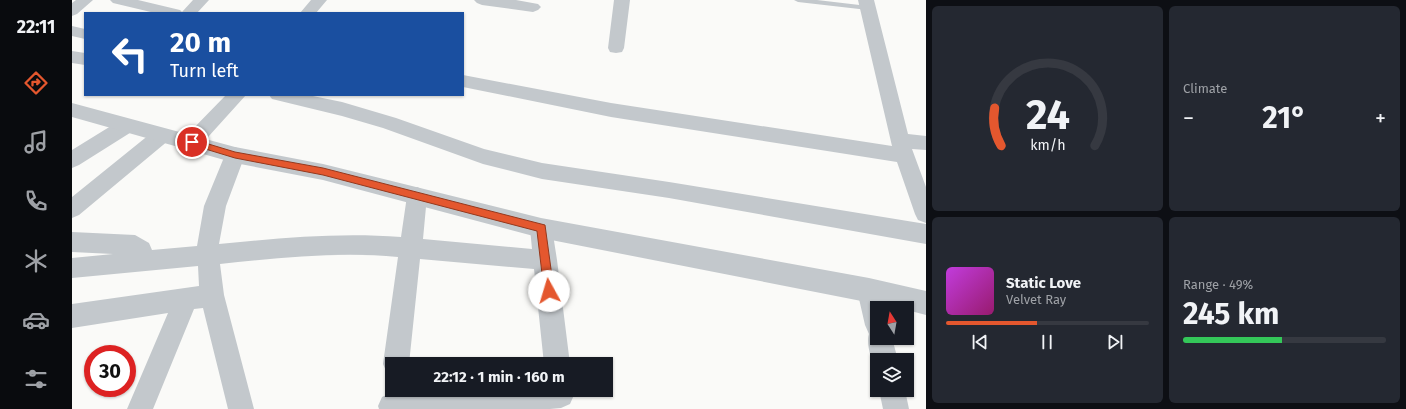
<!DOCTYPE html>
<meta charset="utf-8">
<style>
:root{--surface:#171b24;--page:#242831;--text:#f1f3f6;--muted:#9ea1a6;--line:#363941;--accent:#e4572e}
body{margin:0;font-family:"Fira Sans",sans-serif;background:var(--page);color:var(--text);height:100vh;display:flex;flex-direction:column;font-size:15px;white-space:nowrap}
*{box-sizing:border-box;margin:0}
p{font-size:13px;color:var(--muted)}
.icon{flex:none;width:22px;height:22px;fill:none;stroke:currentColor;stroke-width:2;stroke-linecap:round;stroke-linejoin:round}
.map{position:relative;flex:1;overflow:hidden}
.sheet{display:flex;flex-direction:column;gap:6px;padding:6px;background:#0d0f14;width:480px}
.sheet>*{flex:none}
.top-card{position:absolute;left:12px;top:12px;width:380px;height:84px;border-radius:0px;box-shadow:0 1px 3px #0004;background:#1a4fa0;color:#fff;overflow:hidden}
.needle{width:26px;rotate:349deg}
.fabs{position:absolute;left:798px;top:301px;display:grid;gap:8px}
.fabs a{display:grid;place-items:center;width:44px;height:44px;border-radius:0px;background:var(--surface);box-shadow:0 1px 3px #0004;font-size:20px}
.speed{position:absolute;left:12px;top:345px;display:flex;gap:8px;font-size:20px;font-weight:700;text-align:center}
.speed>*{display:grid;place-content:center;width:52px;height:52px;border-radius:50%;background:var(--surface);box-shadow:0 1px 3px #0004;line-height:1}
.speed .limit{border:6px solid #d22;background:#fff;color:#111}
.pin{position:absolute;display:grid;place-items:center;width:34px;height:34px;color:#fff;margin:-17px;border:2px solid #fff;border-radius:50%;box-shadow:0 1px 4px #0007}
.me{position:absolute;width:44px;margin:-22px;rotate:354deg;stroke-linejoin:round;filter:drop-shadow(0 0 3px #0008)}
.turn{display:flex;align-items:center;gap:14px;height:84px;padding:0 20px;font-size:18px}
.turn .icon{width:52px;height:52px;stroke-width:2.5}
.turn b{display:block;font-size:28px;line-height:34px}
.big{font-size:30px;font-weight:700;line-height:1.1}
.sheet .tile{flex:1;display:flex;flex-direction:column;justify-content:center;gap:6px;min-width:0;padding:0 14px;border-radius:6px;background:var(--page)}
.sheet .dial{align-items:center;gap:0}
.dial svg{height:104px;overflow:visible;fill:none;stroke:var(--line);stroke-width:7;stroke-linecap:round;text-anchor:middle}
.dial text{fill:var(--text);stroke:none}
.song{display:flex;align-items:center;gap:12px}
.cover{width:48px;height:48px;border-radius:6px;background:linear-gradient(135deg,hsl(290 70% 55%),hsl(320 70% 35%))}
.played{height:4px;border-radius:2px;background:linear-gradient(90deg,var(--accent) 45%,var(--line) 45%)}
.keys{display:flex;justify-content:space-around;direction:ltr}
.heat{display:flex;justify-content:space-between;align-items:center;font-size:22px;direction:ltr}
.charge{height:6px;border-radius:3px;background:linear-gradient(90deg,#34c759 49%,var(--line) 0)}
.sheet .tiles{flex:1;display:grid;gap:6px;grid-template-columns:repeat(2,1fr)}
.trip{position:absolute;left:313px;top:357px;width:228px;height:40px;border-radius:0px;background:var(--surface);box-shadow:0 1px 3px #0004;font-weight:700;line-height:40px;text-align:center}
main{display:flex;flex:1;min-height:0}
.tabs{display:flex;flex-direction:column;width:72px;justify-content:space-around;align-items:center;background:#090b0e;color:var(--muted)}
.tabs .icon{width:28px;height:28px}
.tabs .on{color:var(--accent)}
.tabs b{font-size:18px;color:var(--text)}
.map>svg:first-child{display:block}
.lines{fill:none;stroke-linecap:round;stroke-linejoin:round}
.service{fill:#c3c8cc;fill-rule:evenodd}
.minor{fill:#c3c8cc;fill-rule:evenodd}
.tertiary{fill:#c3c8cc;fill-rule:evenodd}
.route{fill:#e4572e;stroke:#94391e}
</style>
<main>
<nav class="tabs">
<b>22:11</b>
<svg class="icon on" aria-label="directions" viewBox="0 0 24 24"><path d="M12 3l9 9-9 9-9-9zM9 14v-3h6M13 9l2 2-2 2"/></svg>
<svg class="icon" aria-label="music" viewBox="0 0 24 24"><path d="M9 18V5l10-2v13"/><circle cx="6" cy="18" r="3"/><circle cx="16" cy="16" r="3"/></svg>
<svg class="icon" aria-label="phone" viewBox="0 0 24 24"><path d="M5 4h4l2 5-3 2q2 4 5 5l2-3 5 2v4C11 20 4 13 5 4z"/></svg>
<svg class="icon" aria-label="climate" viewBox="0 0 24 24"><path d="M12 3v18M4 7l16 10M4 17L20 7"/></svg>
<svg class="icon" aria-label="car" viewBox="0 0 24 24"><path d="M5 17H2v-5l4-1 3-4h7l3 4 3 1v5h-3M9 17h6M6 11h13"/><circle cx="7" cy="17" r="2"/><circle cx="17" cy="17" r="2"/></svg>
<svg class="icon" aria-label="filters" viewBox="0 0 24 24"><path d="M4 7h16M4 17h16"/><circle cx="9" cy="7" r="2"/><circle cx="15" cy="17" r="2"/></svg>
</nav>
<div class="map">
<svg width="854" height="409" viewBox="0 0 854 409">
<rect width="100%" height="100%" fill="#fafaf8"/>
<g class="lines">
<path class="service" d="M722,0H745L796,6L800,8L796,10L726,2Z"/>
<path class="minor" d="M4,0H21L5,14L0,16V3Z
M38,0H66L108,10L110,12L121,0H137L125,13H83L41,3Z
M239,0H255L244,13H228Z
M402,0H444L466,4L469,7L466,10L461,12L410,5L405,3Z
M542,0H558L552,48L550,52L544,53L538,52L536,48Z
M786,0H802L836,134L854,136V150L840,149L854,187V223L846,220L843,214L825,162L539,117L391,87V75L539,103L820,146Z
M0,26L13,29V39L0,36Z
M0,51L13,53V65L0,63Z
M154,95H174L127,147L120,149L113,147L110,142L113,137Z
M197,95H236L270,102L324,118L412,149L470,163L597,182L854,224V244L597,198L470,179L411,164L311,128L270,116L200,99Z
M54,119L61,121L63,126L61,131L7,165L0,168V150L47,121Z
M90,128L97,130L99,135L97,140L7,215L0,218V197L83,130Z
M163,147L170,150L173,155L154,206L147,244C208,238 268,232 329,237L335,196L338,190L345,187L352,190L355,196L351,239L460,249L458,228L461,221L469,219L477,221L480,228L485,260L498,364H472L462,269L348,259L337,364H320V375L315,373L311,364L326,257C267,251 207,258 148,264L152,295L182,409H156L131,308L122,309L81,409H55L96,313L0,328V304L127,286L126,266L0,278V258L41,254L0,252V232L63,235L77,243L80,250L125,246L132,206L153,155L156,150Z
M797,279L805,282L813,308H805V338H820L826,360H805V369C799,362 794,343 797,334L793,325L785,290L789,282Z
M359,390H500L502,395L498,404L489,408L478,409H307L306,406L310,397L319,393Z
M807,390H833L837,409H811Z"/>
<path class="tertiary" d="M0,103L163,147L251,164L469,218L797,278L854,291V315L835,310V308H825L469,238L251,180L163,163L0,117Z"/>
</g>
<path class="route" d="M120,139L163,152L251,168L473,225L482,291L480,294L477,296L473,294L472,291L465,231L251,175L163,158L117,144V140Z"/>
</svg>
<div class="fabs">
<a><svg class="needle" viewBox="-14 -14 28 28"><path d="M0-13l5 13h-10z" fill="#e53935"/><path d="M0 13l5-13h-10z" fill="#9ea1a6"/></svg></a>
<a><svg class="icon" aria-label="layers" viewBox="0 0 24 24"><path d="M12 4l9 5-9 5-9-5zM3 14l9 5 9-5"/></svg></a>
</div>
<div class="speed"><div class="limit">30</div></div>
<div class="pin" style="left:120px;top:142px;background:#d93025"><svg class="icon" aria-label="arrive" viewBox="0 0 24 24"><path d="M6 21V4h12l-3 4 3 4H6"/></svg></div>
<svg class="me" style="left:477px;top:291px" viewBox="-20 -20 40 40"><circle r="19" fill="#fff"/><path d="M0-13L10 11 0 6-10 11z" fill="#e4572e"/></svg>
<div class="trip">22:12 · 1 min · 160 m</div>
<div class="top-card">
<div class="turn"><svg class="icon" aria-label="left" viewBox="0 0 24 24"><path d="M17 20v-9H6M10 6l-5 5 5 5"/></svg><div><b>20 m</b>Turn left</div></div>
</div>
</div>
<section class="sheet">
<div class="tiles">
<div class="tile dial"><svg viewBox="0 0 100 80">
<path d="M14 69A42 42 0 1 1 86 69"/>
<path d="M14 69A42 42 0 0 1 9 40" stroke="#e4572e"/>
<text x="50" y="56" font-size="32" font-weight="700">24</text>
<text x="50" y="72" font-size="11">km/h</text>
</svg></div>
<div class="tile"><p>Climate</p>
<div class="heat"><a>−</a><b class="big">21°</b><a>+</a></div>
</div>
<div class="tile">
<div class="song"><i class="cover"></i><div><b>Static Love</b><p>Velvet Ray</p></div></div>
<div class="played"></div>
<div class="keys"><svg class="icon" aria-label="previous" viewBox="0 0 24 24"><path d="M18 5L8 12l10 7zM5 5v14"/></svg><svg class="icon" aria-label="pause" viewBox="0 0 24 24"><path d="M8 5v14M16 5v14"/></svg><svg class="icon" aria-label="next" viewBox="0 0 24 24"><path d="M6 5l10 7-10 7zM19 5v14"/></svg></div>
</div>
<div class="tile"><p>Range · 49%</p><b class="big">245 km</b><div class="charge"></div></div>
</div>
</section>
</main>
